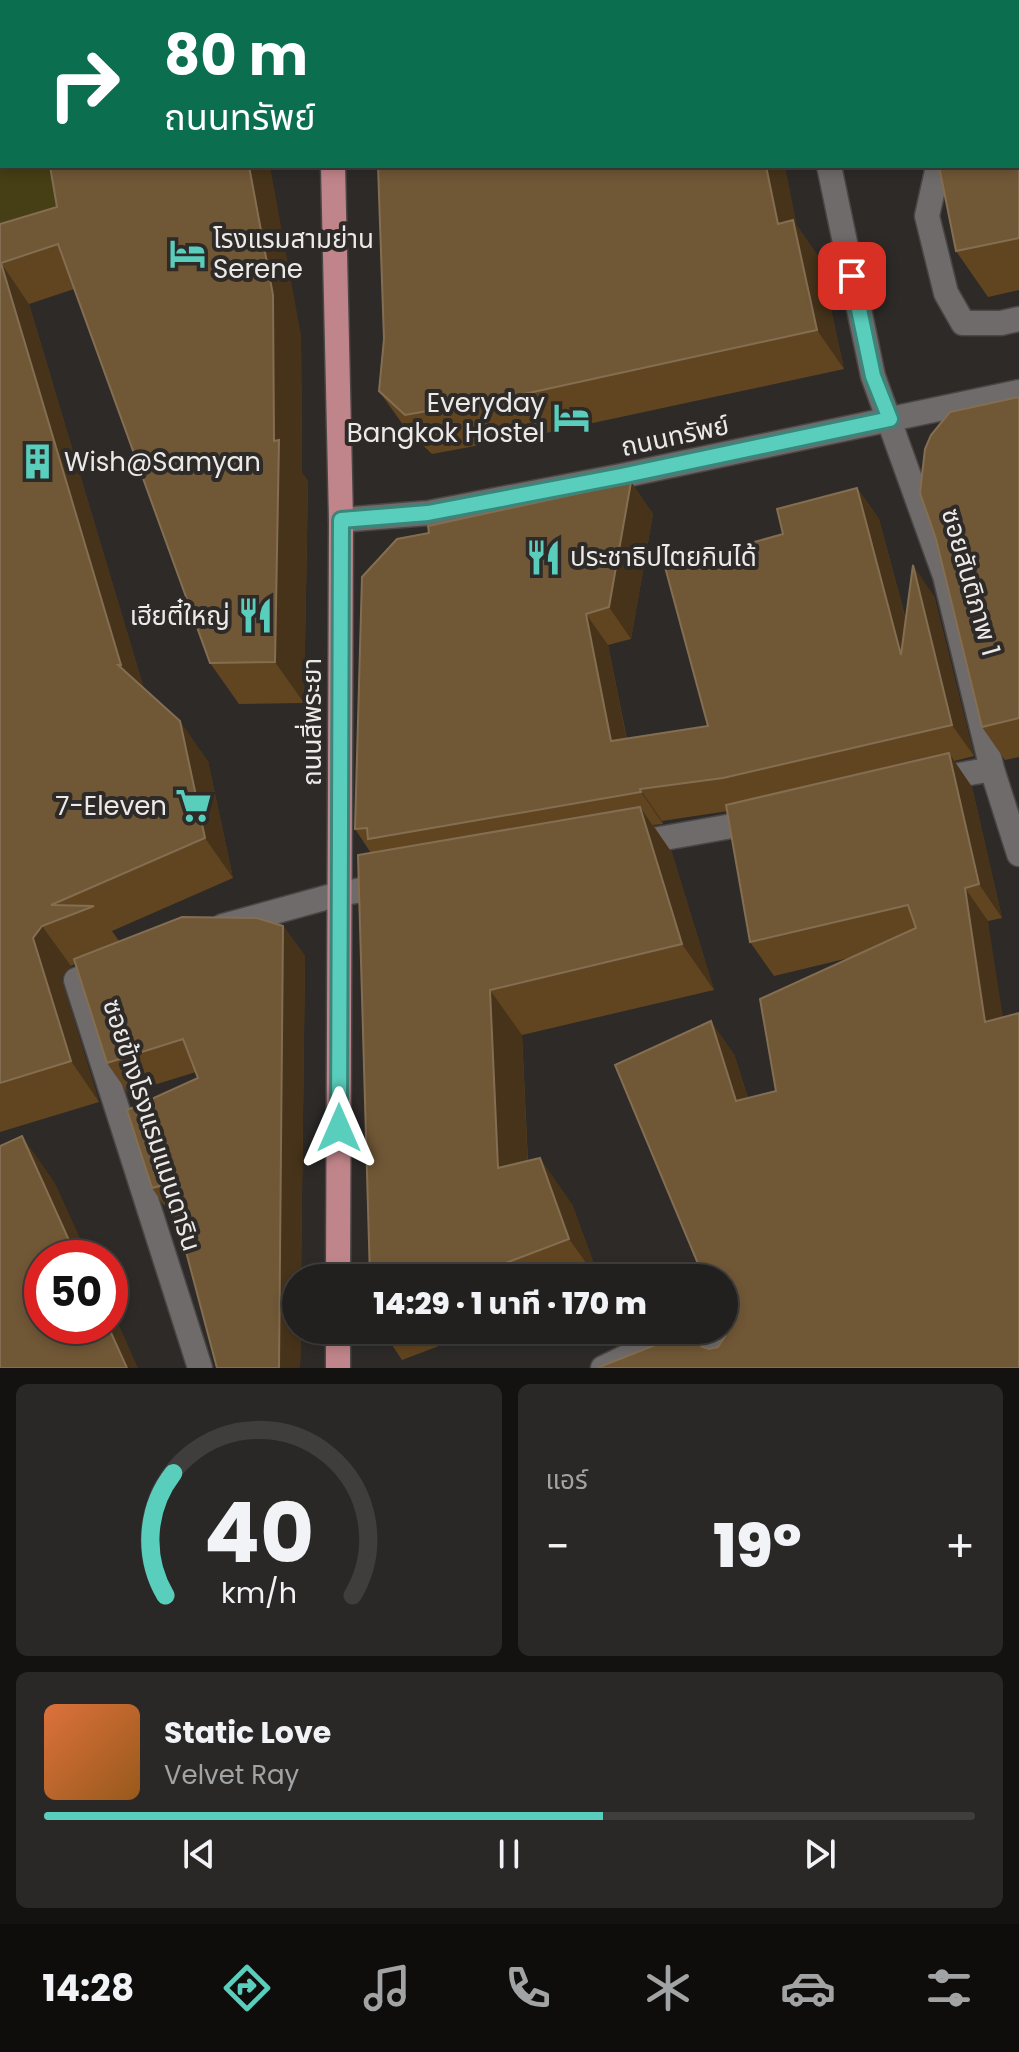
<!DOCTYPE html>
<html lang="th">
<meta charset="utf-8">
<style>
:root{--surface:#22201e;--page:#2a2827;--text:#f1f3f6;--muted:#a2a3a4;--line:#3f3e3c;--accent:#5acebd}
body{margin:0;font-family:Poppins,"Noto Sans Thai",sans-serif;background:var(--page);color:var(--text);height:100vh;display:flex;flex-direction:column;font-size:30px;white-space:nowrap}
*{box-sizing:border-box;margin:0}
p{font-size:26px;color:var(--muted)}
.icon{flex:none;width:44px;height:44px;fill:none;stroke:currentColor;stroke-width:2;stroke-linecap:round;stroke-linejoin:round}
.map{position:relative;height:1368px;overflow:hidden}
.details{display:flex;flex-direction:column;gap:16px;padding:16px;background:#131210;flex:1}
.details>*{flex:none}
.hud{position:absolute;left:0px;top:0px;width:1020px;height:168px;box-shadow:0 4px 12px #0003,0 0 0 2px var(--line);background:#0b6e4f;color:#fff;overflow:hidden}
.speed{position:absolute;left:24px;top:1240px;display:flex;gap:16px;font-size:40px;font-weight:700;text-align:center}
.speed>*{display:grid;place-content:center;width:104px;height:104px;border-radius:50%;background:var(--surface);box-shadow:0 4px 12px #0003,0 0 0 2px var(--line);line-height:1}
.speed .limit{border:12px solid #d22;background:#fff;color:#111}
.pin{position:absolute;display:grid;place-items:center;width:68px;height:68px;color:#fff;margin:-34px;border-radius:16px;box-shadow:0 4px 12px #0006}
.me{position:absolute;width:88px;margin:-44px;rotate:0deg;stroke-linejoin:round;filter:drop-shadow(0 0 6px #0008)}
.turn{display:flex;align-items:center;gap:28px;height:168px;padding:0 32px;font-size:36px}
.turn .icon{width:104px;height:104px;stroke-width:2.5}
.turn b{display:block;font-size:56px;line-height:68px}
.big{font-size:60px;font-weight:800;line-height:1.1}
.details .tile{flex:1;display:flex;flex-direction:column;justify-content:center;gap:12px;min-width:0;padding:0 28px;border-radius:12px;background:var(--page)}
.details .dial{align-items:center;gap:0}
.dial svg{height:208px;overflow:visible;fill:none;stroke:var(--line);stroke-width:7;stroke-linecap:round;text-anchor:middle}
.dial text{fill:var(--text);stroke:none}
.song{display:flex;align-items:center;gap:24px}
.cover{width:96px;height:96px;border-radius:12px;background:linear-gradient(135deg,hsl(20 70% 55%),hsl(30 70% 35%))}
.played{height:8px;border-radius:4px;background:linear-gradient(90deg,var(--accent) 60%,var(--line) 60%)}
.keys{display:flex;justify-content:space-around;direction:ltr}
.heat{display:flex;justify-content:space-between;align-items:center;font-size:44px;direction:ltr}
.details .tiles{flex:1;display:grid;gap:16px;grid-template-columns:1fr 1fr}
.tile:last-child{grid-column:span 2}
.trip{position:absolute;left:282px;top:1264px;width:456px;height:80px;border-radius:40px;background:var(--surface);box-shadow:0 4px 12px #0003,0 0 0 2px var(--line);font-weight:800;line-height:80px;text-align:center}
.menu{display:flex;height:128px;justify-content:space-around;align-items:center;background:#0e0d0c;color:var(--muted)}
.menu .icon{width:56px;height:56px}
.menu .current{color:var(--accent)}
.menu b{font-size:36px;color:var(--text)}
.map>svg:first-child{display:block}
.green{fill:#463e14}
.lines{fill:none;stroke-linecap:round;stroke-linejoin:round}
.minor-casing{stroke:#494645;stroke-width:27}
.major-casing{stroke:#494645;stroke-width:27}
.minor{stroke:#6e6b6a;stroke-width:24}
.major{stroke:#c0858a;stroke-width:24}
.wall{fill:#614520}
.shaded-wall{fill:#46331a}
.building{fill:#705736;stroke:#846e52;stroke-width:2}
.route-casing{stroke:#3a867b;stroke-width:20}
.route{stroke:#5acebd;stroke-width:14}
.labels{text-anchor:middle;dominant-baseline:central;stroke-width:8;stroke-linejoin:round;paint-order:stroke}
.poi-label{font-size:26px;fill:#eceae9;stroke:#2d2a28;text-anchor:start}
.street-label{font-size:26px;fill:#eceae9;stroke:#2d2a28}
</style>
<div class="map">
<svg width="1019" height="1368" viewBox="0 0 1019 1368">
<rect width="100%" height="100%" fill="#2d2a28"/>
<path class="green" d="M0,145H2V166H59L76,248L0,271Z"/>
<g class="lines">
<defs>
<path id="minor" d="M794,0L795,2
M1018,39L1019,38
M829,166L873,376L945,576L992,769L1019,854
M943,166L937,171L927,216L946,293L963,323H1001L1019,319
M341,520L428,513L621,476L1019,392
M932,780L992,769
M631,844L760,821
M223,926L339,894L389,885
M110,967L76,980L200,1368
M603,1368C621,1360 655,1341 672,1338C698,1334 724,1344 734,1368"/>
<path id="major" d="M329,0V2
M333,166L341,520L338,1278
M338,1368V1330"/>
</defs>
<use href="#minor" class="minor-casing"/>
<use href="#major" class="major-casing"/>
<use href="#minor" class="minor"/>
<use href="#major" class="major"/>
</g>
<path class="wall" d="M0,0L2,2V139H0Z
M373,0H766L767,1L761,2H373Z
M854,0H993L986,2H855Z
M1019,99V290L988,297L956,251Z
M0,224L301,335L302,473L308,481L304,703L239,704L210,663L74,289L29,304L144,689L208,761L233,878L112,931L119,941L283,926L305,956L301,1278H296V1330H301L300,1368H217L177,1217L173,1218L152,1188L198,1078L196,1072L128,1093L107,1063L75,964L71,966L61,978L99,1102L0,1132Z
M797,226L820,259L844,369L551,432L432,454L406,429L379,391L384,339Z
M1019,397V757L1005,760L982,727Z
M631,482L653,514L631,639L608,645L627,739L708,726L783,534L857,488L879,519L906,620L934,596L974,756L954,761L972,787L1002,918L988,921L1019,1368H597L702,1347L709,1349L718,1347L725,1336L734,1054L748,1098L776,1091L853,957L774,976L750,942L728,811L662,821L663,824L653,825L672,853L714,990L522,1035L528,1161L572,1204L599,1278H370L371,853L355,829L429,533Z
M382,1330H481L402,1360Z"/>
<path class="shaded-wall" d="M268,0H289V2H268Z
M731,0H748L749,2H731Z
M249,166H270L301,335L302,473L308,481L304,703L275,662Z
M766,166H785L797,226L820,259L844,369L817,330L778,224Z
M1,263L29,304L149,705L121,665Z
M631,482L653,514L631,639L609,607Z
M857,488L879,519L923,686L901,655Z
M913,565L934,596L974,756L952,725Z
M586,614L608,645L633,772L611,741Z
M180,721L208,761L233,878L205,838Z
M949,753L972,787L1002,918L979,884Z
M640,789L662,821L663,824L641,792Z
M640,807L672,853L714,990L682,944Z
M965,888L988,921L1009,1056L985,1022Z
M42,926L71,966L61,978L99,1102L71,1061L33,938Z
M283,926L305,956L301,1278H296V1330H301L300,1368H279Z
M490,990L522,1035L530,1213L498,1168Z
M711,1021L734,1054L759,1134L736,1101Z
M22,1136L55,1183L89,1258H77Z
M540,1158L572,1204L599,1278H597L569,1239Z
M110,1305L138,1368H127L108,1326H110Z"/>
<path class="building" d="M0,0H268V2H2V93L0,94Z
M373,0H731V2H373Z
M1019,99V238L956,251L939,166H1018Z
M50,166H249L273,295L274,441L279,440L275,662L210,663L58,244L1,263L121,665H118L180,721L205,838L51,905L94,906L42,926L33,938L71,1061L0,1083V224L57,207Z
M378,166H766L778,224L793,220L817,330L524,394L405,415L379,391L384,339Z
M1019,397V718L982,727L936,539L920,493L925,449L931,435L950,412Z
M631,482L609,607L586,614L611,741L708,726L665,567L783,534L777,509L857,488L901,655L913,565L952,725L723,778L640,789L641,792L368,839L367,828L355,829L362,577L397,539L429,533L428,526Z
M949,753L979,884L965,888L985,1022L1019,1013V1368H597L691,1331L702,1347L709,1349L718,1347L725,1336L724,1330V1278H704L615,1065L711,1021L736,1101L776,1091L760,999L916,928L908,905L750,942L726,805Z
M640,807L682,944L490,990L498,1168L540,1158L569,1239L466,1278H370L358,855Z
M182,917L257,918L283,926L279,1368H217L168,1184L152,1188L127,1110L198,1078L183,1039L107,1063L74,959Z
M22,1136L77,1258H42V1326H108L127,1368H0V1146Z"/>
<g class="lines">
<defs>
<path id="route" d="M339,1128L341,520L428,513L621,476L890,419L873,376L852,276"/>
</defs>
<use href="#route" class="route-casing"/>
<use href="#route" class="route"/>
</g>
<defs>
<symbol id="hotel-bare" viewBox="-9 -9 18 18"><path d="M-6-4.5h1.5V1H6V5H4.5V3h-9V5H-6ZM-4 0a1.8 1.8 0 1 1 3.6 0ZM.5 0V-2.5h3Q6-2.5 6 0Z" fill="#5acebd" stroke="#2d2a28" stroke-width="2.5" paint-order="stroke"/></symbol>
<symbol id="building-bare" viewBox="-9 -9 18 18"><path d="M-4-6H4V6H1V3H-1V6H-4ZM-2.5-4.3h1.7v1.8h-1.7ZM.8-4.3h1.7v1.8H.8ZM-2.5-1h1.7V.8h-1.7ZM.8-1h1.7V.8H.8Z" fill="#5acebd" stroke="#2d2a28" stroke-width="2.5" paint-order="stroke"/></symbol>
<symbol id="restaurant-bare" viewBox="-9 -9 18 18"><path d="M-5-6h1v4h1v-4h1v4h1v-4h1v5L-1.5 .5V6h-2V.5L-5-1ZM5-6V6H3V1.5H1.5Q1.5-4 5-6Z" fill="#5acebd" stroke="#2d2a28" stroke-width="2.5" paint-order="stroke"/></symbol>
<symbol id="supermarket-bare" viewBox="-9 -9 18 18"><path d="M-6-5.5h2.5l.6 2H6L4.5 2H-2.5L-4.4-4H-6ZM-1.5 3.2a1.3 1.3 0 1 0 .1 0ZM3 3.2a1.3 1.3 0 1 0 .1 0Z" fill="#5acebd" stroke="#2d2a28" stroke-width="2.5" paint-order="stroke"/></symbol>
</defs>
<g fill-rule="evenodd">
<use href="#hotel-bare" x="162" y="228" width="51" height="51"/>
<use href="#hotel-bare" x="546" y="392" width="51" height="51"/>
<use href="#building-bare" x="12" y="436" width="51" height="51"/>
<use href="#restaurant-bare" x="518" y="532" width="51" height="51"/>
<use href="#restaurant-bare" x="230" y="590" width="51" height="51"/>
<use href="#supermarket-bare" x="168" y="780" width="51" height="51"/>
</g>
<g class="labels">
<g class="poi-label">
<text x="213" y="239">โรงแรมสามย่าน<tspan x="213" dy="30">Serene</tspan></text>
<text x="545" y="403" text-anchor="end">Everyday<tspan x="545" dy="30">Bangkok Hostel</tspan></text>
<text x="64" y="462">Wish@Samyan</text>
<text x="570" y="557">ประชาธิปไตยกินได้</text>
<text x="230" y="616" text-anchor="end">เฮียตี๋ใหญ่</text>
<text x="167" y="806" text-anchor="end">7-Eleven</text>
</g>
<g class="street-label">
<text transform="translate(675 436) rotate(-12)">ถนนทรัพย์</text>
<text transform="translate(971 582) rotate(74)">ซอยสันติภาพ 1</text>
<text transform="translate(312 722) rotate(-90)">ถนนสี่พระยา</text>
<text transform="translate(152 1125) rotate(72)">ซอยข้างโรงแรมแมนดาริน</text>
</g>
</g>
</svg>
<div class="speed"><div class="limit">50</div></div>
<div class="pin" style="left:852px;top:276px;background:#d93025"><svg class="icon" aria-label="arrive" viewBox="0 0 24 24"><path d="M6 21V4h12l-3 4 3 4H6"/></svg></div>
<svg class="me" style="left:339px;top:1128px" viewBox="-20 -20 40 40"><path d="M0-17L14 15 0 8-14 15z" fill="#5acebd" stroke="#fff" stroke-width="4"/></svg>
<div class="trip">14:29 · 1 นาที · 170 m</div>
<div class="hud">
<div class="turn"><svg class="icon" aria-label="right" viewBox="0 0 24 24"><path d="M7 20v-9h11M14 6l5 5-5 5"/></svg><div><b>80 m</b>ถนนทรัพย์</div></div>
</div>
</div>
<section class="details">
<div class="tiles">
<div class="tile dial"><svg viewBox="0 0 100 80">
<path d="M14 69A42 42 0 1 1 86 69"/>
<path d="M14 69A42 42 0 0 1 17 22" stroke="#5acebd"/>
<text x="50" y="56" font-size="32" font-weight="700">40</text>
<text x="50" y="72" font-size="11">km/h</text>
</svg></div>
<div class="tile"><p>แอร์</p>
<div class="heat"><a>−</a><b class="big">19°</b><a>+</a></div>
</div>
<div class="tile">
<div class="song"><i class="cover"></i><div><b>Static Love</b><p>Velvet Ray</p></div></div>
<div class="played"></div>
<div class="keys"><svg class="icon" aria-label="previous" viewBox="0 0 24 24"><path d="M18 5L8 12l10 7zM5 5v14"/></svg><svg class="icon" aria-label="pause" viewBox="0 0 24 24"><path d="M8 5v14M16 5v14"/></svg><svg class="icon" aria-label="next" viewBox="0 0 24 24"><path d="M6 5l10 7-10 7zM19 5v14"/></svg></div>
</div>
</div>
</section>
<nav class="menu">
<b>14:28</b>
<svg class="icon current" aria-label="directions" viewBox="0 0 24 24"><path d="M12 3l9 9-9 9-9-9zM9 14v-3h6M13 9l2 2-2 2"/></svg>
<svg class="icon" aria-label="music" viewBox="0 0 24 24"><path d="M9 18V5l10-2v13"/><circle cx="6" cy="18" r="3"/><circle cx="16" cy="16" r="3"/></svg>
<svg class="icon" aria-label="phone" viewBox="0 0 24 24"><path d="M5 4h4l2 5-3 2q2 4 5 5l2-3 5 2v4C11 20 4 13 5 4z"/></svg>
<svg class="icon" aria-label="climate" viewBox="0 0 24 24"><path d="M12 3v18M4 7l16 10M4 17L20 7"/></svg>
<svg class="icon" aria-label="car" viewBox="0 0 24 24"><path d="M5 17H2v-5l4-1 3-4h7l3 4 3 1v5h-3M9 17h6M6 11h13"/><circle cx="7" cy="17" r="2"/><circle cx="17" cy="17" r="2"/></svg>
<svg class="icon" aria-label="filters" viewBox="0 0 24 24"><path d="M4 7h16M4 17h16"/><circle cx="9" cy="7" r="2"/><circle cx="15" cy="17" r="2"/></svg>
</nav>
